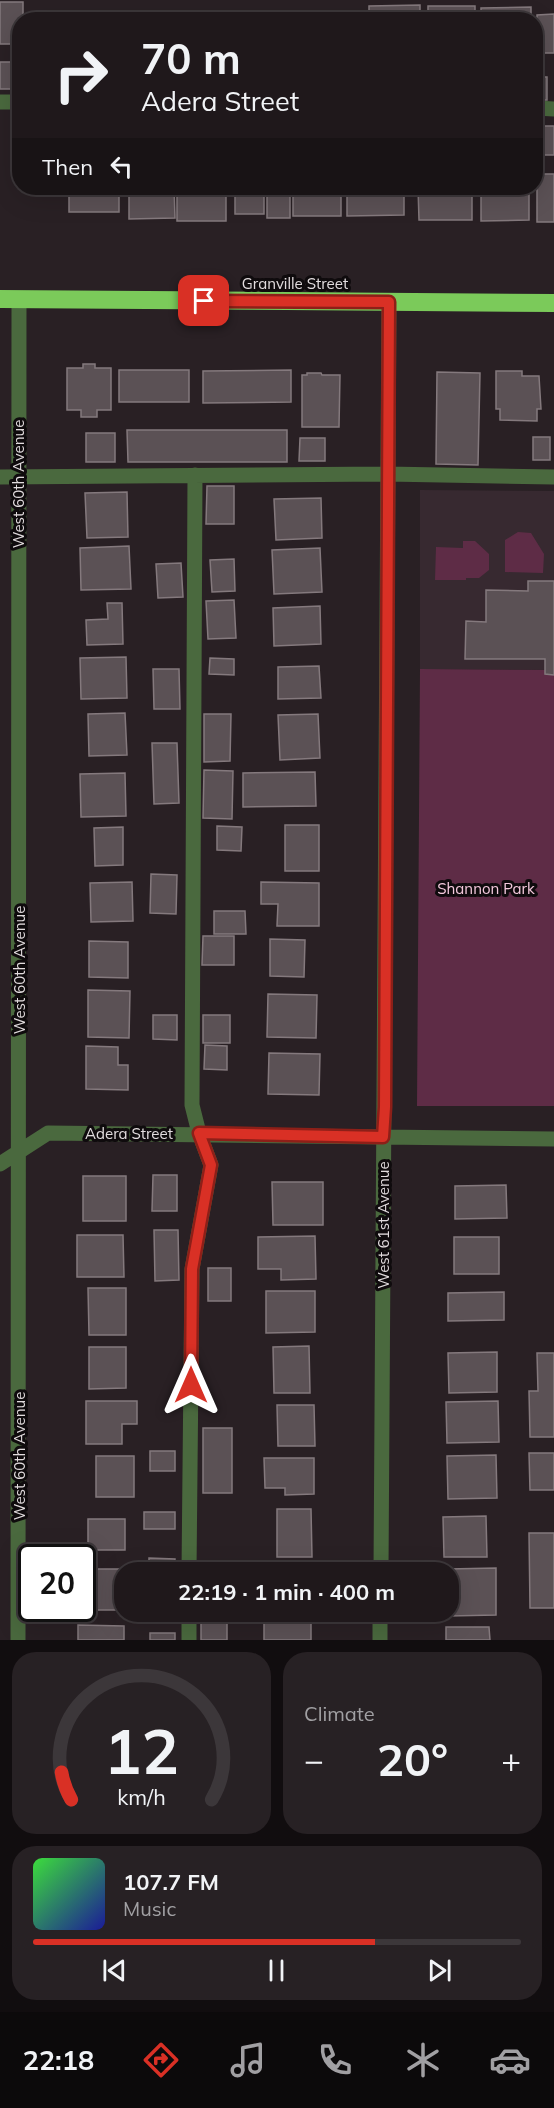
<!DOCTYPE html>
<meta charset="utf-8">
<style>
:root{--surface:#1f181b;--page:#272124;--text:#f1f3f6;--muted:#a1a0a3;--line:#3c373a;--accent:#d93025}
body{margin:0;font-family:Mulish,sans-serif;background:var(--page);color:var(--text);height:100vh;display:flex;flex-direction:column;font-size:22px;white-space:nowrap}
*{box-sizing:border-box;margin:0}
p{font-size:20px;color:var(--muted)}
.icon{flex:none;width:33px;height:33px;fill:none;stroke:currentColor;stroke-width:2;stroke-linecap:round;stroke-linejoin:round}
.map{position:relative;height:1640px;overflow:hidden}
.details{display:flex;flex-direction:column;gap:12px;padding:12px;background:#110d0f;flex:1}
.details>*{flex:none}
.guide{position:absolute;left:12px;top:12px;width:531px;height:183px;border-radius:24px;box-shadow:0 6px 24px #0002,0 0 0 2px var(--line);background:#1f181b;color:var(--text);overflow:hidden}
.speed{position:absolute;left:18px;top:1544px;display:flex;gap:12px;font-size:30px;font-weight:700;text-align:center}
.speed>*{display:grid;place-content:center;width:78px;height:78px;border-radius:50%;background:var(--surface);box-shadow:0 6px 24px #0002,0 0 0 2px var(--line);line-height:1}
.speed .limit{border:3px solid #111;border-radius:9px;background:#fff;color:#111}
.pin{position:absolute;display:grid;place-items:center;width:51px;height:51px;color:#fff;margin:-26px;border-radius:12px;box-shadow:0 3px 9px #0006}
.me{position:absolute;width:66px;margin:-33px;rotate:0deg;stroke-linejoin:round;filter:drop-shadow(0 0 4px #0008)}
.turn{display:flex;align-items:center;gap:21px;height:126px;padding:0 30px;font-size:27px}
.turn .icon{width:78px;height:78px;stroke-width:2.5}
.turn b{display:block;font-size:42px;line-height:51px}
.then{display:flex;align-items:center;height:57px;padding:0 30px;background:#0003;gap:12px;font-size:22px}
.big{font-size:45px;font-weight:700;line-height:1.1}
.details .tile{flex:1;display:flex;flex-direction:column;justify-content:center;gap:9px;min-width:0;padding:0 21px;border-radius:24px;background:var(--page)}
.details .dial{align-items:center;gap:0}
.dial svg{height:156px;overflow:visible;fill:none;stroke:var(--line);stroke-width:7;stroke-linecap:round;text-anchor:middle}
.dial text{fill:var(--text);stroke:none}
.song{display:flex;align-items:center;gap:18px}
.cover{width:72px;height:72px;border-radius:9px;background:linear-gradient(135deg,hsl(120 70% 55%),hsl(240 70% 35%))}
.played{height:6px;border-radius:3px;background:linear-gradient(90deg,var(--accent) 70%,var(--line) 70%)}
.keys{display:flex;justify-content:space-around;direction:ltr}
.heat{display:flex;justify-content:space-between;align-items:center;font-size:33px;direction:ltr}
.details .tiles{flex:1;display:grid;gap:12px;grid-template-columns:1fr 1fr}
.tile:last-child{grid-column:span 2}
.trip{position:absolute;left:114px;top:1562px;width:345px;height:60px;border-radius:24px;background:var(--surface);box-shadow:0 6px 24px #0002,0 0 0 2px var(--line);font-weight:700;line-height:60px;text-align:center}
.tabs{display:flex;height:96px;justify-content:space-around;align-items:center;background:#0c0a0b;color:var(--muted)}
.tabs .icon{width:42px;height:42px}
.tabs .current{color:var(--accent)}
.tabs b{font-size:27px;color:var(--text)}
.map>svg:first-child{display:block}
.built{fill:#372930}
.green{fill:#5e2c46}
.building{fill:#5b5155;stroke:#84797d;stroke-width:1.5}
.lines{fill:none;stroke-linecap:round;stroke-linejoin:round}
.minor{stroke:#4a693e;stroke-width:15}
.highway{stroke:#7bca5a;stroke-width:18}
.route-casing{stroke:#8d1f18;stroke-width:15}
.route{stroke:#d93025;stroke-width:10}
.labels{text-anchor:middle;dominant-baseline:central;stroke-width:6;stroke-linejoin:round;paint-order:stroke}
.street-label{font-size:15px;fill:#e2dcde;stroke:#0f0b0d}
.park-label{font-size:15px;fill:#f4c9dd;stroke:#0f0b0d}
</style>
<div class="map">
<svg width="554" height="1640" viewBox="0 0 554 1640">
<rect width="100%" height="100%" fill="#292024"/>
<path class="built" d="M420,490L554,491V670L420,669Z"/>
<path class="green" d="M518,532L531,533L544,554L543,573L505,572V540Z
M463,541H475L489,554V570L479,578H466V580H435L436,547L463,548Z
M420,669L554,670V1106H417Z"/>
<path class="building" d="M0,2H23V20H20V44H0Z
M420,5V20H369V6Z
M428,6H475V20H428Z
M531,7V20H481V8Z
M68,12V20H36V13Z
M554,14V53H537V15Z
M248,15V20H204V16Z
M87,16H130V20H87Z
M0,62H20V89H0Z
M536,77H547V100H536Z
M536,126H554V155H536Z
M537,174H554V222H537Z
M69,188H119V212H69Z
M129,188H174L175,218L129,219Z
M177,188H226V221H177Z
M235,188H264V214H235Z
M267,188H290V218H267Z
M293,188H341V216H293Z
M347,188H404V215L347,216Z
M418,188H472V220H419Z
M481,188H529V220L481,221Z
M83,364H95V368H111V410H97V417H81V410H67V368H83Z
M119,370H189V402H119Z
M291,370V402L203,403V371Z
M496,371H522V376H539L541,409H537V421L500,420V409H496Z
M437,372L480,373L478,465L436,464Z
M307,373H321L322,375H340L339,427H302V375H307Z
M127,430H287V462H128Z
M86,433H115V462H86Z
M533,437H550V460H533Z
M300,438H325V461H299Z
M207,486H234V524H206Z
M127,492L128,537L87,538L85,493Z
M321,498L322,538L276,540L274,499Z
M129,546L131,589L81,590L80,548Z
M320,548L322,592L274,594L272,550Z
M234,559L235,591L212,592L210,560Z
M181,563L183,597L158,598L156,564Z
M528,581H554V675L545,674V659H465L466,621L486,622V590L528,591Z
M234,600L236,638L208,639L206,601Z
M107,603H122L123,644L87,645L86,620L108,619Z
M320,606L321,644L274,646L273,608Z
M126,657L127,698L81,699L80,658Z
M210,658L234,659V675L209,674Z
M319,666L321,698L278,699V667Z
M153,669H179L180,709H154Z
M125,713L127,755L89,756L88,714Z
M204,714H231L230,761L204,762Z
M318,714L320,758L280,760L278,715Z
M152,743H177L179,803L154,804Z
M204,770L233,771L232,819L203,818Z
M315,772L316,806L243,807V773Z
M125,773L126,816L81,817L80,774Z
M285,825H319V871H285Z
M217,826L242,827L241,851L217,850Z
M123,827V865L95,866L94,828Z
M151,874L177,875L176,914L150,913Z
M132,882L133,921L91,922L90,883Z
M261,882L319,883V926H277L278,904H261Z
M214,911H245L246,934H214Z
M203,936H234V965H202Z
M270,939L305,940L304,977L270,976Z
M89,941L128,942V978L89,977Z
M88,990L130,991L129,1038L88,1037Z
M268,994L317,995L316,1038L267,1037Z
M153,1015H177V1040L153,1039Z
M203,1015H230V1043H203Z
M205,1045L227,1046V1070L204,1069Z
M86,1046L118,1047V1065H128V1090L86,1089Z
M269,1053L320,1054L319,1095L268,1094Z
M153,1175H177V1211H152Z
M83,1176H126V1221H83Z
M272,1182H323V1225H273Z
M506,1185L507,1218L455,1219V1186Z
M154,1230H178L179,1280L155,1281Z
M77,1235H123L124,1277H77Z
M315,1236L316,1279L281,1280V1269H258V1237Z
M454,1237H499V1274H454Z
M208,1268H231V1301H208Z
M88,1288H126V1335H89Z
M266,1291H315V1332L266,1333Z
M504,1292V1320L448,1321V1293Z
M309,1346L310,1393H274L273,1347Z
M89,1347H126V1388L89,1389Z
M497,1352V1392L449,1393L448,1353Z
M537,1353H554V1437H530L529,1391H538Z
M86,1401H137V1424H122V1444H86Z
M498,1401L499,1442L447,1443L446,1402Z
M277,1405H314L315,1446H278Z
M203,1428H232V1493H203Z
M150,1451H175V1471H150Z
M529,1453H554V1490H530Z
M496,1455L497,1498L448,1499L447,1456Z
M96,1456H134V1497H96Z
M264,1458H314V1494L285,1495V1488H265Z
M277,1509H311L312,1557H277Z
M144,1512H175V1529H144Z
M486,1516L487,1557H444L443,1517Z
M88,1519H125V1550H88Z
M529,1533H554V1608H530Z
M149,1558L175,1559L174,1572H149Z
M277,1568H312V1572H277Z
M496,1568V1615L449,1616L448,1569Z
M82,1569H123V1610H76V1608H82Z
M277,1611H312V1612H277Z
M201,1616H227V1640H201Z
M264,1621H311V1640H264Z
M78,1625L124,1626V1640H78Z
M446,1627H489L490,1640H446Z
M150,1633H175V1640H150Z"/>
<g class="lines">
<path class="minor" d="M0,102H20
M536,108L554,109
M0,477L387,474L554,477
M0,1164L48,1133L554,1139
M189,1572L192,1269L211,1165L199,1133L192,1105L195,475
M381,1572L389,302
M18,1640L19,299
M189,1640V1611
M380,1640V1611"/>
<path class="highway" d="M0,299L554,303"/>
</g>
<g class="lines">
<defs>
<path id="route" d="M191,1385L192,1269L211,1165L199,1133L383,1137L385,1107L389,302L204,301"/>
</defs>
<use href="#route" class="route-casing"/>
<use href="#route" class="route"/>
</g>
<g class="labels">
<g class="street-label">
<text x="295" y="283">Granville Street</text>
<text transform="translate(18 484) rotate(-90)">West 60th Avenue</text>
<text transform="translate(19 970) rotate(-90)">West 60th Avenue</text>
<text x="129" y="1133">Adera Street</text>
<text transform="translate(383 1225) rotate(-90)">West 61st Avenue</text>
<text transform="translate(19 1456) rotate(-90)">West 60th Avenue</text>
</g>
<g class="park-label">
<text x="486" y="888">Shannon Park</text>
</g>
</g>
</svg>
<div class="speed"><div class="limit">20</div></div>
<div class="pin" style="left:204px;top:301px;background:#d93025"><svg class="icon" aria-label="arrive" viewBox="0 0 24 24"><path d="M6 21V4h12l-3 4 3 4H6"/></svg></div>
<svg class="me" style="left:191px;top:1385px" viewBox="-20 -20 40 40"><path d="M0-17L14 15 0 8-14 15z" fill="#d93025" stroke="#fff" stroke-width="4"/></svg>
<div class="trip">22:19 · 1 min · 400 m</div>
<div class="guide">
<div class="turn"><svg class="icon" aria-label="right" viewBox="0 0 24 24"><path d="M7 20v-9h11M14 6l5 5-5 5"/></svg><div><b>70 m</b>Adera Street</div></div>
<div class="then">Then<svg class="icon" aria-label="left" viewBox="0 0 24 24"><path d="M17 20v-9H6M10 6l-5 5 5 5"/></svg></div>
</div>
</div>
<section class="details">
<div class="tiles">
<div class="tile dial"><svg viewBox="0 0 100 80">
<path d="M14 69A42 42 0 1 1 86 69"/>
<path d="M14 69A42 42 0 0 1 9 55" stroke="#d93025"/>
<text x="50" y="56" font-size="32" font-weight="700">12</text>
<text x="50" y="72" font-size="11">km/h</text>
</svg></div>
<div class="tile"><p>Climate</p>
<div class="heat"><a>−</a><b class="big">20°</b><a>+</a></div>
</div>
<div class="tile">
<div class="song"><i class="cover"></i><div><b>107.7 FM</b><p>Music</p></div></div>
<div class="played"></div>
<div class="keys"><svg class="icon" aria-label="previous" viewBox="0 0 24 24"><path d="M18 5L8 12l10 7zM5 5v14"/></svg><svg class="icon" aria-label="pause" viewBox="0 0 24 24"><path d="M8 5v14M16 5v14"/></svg><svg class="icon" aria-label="next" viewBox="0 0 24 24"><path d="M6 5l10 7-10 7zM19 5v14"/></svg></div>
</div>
</div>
</section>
<nav class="tabs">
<b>22:18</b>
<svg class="icon current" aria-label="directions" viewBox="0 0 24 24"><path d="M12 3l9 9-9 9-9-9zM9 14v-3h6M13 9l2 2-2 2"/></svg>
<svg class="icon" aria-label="music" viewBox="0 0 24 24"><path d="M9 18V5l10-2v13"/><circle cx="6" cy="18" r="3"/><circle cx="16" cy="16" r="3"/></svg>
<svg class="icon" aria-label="phone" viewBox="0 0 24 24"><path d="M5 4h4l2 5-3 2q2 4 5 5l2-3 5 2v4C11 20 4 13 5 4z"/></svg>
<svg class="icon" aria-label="climate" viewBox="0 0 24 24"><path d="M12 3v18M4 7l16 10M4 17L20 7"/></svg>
<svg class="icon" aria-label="car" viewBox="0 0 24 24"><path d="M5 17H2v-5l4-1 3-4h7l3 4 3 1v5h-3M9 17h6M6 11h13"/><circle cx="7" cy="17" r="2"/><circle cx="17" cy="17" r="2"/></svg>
</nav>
